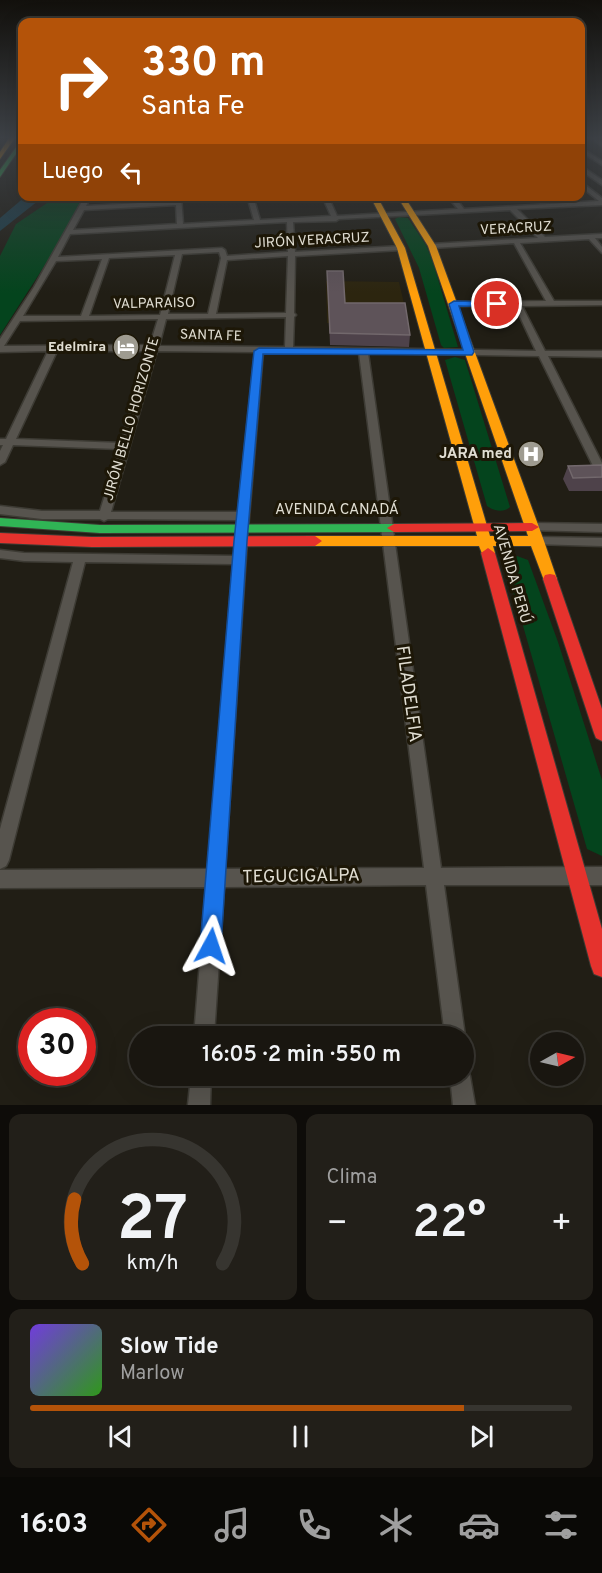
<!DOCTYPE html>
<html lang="es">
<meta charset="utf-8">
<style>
:root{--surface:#191610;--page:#221f19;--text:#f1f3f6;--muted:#9f9f9f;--line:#373530;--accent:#b45309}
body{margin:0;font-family:Overpass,sans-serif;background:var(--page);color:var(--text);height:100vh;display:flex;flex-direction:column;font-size:22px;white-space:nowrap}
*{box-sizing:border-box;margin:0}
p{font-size:20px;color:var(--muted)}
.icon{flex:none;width:33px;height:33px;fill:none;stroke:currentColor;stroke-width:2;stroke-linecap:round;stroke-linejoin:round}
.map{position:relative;height:1105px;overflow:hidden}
.drawer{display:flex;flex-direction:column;gap:9px;padding:9px;background:#0e0c09;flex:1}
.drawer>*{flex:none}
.top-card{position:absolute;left:18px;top:18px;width:567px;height:183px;border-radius:12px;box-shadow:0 6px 24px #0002,0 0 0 2px var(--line);background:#b45309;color:#fff;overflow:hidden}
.needle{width:39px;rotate:82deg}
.buttons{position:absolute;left:530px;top:1032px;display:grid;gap:12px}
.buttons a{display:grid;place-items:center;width:54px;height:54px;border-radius:50%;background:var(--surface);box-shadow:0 6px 24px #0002,0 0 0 2px var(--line);font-size:30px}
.speed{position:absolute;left:18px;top:1008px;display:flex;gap:12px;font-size:30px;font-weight:700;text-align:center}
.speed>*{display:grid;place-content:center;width:78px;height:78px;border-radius:50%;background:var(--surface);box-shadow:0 6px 24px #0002,0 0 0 2px var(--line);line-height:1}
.speed .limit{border:9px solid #d22;background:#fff;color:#111}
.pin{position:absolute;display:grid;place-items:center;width:51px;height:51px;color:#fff;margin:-26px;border:3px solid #fff;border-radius:50%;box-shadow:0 2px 6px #0007}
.me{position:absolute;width:66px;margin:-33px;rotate:5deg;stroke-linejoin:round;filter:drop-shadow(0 0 4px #0008)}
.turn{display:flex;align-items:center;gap:21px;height:126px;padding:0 24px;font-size:27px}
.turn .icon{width:78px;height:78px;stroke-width:2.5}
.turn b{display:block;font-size:42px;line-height:51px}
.then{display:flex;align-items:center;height:57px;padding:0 24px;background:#0003;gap:12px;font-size:22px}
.big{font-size:45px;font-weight:600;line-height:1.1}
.drawer .widget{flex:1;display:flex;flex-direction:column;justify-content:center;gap:9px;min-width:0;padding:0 21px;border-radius:12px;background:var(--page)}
.drawer .dial{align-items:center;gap:0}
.dial svg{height:156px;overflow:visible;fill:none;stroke:var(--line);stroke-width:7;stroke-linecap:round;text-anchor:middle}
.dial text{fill:var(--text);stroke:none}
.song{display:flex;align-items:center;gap:18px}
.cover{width:72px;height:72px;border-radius:9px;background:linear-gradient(135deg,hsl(260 70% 55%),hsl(110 70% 35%))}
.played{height:6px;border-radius:3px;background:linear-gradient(90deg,var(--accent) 80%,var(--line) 80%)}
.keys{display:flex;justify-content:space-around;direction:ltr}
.heat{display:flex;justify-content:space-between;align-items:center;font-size:33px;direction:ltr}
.drawer .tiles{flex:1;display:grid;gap:9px;grid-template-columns:1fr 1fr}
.widget:last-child{grid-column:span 2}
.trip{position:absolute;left:129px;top:1026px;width:345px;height:60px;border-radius:30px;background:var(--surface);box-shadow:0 6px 24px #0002,0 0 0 2px var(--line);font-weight:600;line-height:60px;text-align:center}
.tab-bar{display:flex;height:96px;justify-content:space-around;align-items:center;background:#0a0906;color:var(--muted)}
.tab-bar .icon{width:42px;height:42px}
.tab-bar .active{color:var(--accent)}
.tab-bar b{font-size:27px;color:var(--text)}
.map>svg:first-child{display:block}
.built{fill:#2c250f}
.green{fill:#04441d}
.water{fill:#1c404d}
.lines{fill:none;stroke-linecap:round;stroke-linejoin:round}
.street-casing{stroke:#3d3b34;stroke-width:3}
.fast-casing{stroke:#3d3b34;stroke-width:2}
.slow-casing{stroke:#3d3b34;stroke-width:2}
.jam-casing{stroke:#3d3b34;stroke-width:2}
.street{fill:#57544e;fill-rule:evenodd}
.fast{fill:#30b455;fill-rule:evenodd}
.slow{fill:#ff9f0a;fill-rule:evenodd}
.jam{fill:#e5322d;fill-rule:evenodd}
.wall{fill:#4e424a}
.building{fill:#5e5359;stroke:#72686c;stroke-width:1.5}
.route{fill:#1a73e8;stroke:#114b97;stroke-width:1.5}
.labels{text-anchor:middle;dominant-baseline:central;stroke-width:6;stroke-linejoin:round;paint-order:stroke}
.far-street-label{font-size:14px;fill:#e1ded3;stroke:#1d1707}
.far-poi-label{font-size:14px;font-weight:bold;fill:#e1ded3;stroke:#1d1707;text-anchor:end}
.poi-label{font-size:15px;font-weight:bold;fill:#e1ded3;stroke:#1d1707;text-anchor:end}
.street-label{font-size:15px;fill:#e1ded3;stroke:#1d1707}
.near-street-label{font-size:18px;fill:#e1ded3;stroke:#1d1707}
</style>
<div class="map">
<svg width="602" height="1105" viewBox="0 0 602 1105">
<rect width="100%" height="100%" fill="#211e15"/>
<path class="built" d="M326,281L399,282L406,312L405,323H327Z"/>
<path class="green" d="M56,197H83L61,240L0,335V256L16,224Z
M399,217L408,218L426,245L433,262L458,347L444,348L441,345L419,268L395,219Z
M455,357L465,360L510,507C504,513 494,511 487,506L445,360Z
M517,556L528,560L558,642L602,780V856L587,849L507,570L504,561Z"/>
<path class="water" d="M26,196L43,197L0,231V218Z"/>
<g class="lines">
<defs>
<path id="street" d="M590,138H596L602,142V146Z
M580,147L602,161V165L580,151Z
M580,165L602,180V185L580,170Z
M580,181L602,198V205L517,209L545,237L602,234V238H595L602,247V253L589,239L520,243L554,301H602V305L522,306L545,351H602V357L548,356L602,463V477L597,474L539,356L368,353L441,868L602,867V885H444L465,1036L464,1040V1036H445L426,885L224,887L214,1036H194L206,887L0,888V870L208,869L233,564L85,562L9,860L6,866L0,869V829L73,562L24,561L0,558V550L24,553L234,556L237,520L108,519L104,521L100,519H42L0,514V506L42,511H100L119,449L13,445L5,462L0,465V451L3,445H0V439H6L48,351L0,352V339L34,287L85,196H91L86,206L175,201V196H181L183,224L254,220L247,196H253L260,220L331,216L322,196H328L337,216L458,209L447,196H454L464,209L599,201L580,186ZM176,205L177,224L73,230L84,210ZM510,210L538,238L432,244L429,246L432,248L514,243L546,301L454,302L450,304L454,306H515L536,351L293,347L294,317L296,315L294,313L295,256L401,250L404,248L401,246L295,252L293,222L336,221L339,219ZM287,222L288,252L227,256L225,250L222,248L58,257L70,234ZM219,252L221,258L208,314H168L182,254ZM175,255L160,315L89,316L109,258ZM288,256L286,313L216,314L227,260ZM102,259L81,316H23L56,261ZM286,317L285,347L159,346L166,319ZM158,319L150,345L4,346L20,321ZM57,351H149L121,443L16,439ZM157,351L255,352L238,512H111ZM263,352L359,353L424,868L225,869L247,541Z
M532,523L602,524V532L528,530L526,527Z
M537,537L602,538V546L533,544L531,541Z
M464,1067L467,1069L470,1076L475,1105H453L450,1076H464Z
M191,1076H211L210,1105H188Z"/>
<path id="fast" d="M22,139V145L0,177V170Z
M0,518L100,525L394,524L401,528L394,532L100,533L0,526Z"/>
<path id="slow" d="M9,138H15L0,159V152Z
M370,196H377L405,248L490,536H528L428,246L397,196H404L436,246L544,541L557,579L555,583H545L531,546H493L495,553L488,558L483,556L479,546H315L308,541L315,536H477L397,248Z"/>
<path id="jam" d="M532,523L539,527L532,531L394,532L387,528L394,524Z
M0,533L92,537L315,536L322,541L315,546L92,547L0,543Z
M488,548L495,553L602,929V977L594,974L591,966L481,553Z
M550,574L555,575L557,579L602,709V741L596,738L594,733L543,579L545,575Z"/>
</defs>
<use href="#street" class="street-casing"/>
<use href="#fast" class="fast-casing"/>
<use href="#slow" class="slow-casing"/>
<use href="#jam" class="jam-casing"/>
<use href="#street" class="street"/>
<use href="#fast" class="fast"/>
<use href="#slow" class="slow"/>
<use href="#jam" class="jam"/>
</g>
<path class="wall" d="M327,271L345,303L410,335L409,347L330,345Z
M602,465V491H569L563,479L568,466Z"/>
<path class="building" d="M327,271H343L345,303H405L410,335L330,333Z
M602,465V477L573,478L568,466Z"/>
<linearGradient id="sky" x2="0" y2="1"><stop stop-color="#12100c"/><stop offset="0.47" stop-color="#3d4146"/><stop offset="1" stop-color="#3d4146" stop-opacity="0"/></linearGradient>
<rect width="602" height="293" fill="url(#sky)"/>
<path class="route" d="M454,301L497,302L501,304L497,307L459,306L474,352L472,355L263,354L247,541L221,946L218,954L211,957L203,954L200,946L234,541L254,351L259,348L463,350L449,304Z"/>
<defs>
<symbol id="hotel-disc" viewBox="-11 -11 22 22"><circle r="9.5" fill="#9e9b90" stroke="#1d1707"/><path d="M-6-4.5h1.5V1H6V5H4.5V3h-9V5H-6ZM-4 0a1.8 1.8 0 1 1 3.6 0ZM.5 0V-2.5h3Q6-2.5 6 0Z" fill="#fff"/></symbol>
<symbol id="hospital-disc" viewBox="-11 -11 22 22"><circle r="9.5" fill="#9e9b90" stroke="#1d1707"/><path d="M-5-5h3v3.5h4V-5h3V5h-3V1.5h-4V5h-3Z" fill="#fff"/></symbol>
</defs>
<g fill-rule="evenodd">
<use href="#hotel-disc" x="111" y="332" width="30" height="30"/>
<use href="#hospital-disc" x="516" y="439" width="30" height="30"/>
</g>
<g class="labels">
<g class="far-street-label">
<text transform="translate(516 229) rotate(-3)">VERACRUZ</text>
<text transform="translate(312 241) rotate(-3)">JIRÓN VERACRUZ</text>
<text transform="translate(154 304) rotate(-1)">VALPARAISO</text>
<text transform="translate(211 336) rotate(2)">SANTA FE</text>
<text transform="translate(132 419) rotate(-74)">JIRÓN BELLO HORIZONTE</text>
</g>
<g class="far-poi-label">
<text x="106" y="347">Edelmira</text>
</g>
<g class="poi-label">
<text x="512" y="454">JARA med</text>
</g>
<g class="street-label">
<text x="337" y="510">AVENIDA CANADÁ</text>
<text transform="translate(511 574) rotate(74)">AVENIDA PERÚ</text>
</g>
<g class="near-street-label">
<text transform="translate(408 694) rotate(82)">FILADELFIA</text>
<text transform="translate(301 877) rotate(-1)">TEGUCIGALPA</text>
</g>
</g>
</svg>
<div class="buttons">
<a><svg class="needle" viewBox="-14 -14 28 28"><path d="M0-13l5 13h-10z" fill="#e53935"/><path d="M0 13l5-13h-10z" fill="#9f9f9f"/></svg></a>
</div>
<div class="speed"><div class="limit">30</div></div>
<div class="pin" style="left:497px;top:304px;background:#d93025"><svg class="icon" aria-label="arrive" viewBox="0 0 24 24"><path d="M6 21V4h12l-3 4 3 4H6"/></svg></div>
<svg class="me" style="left:211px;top:946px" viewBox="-20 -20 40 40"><path d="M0-17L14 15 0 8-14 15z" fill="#1a73e8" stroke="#fff" stroke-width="4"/></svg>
<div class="trip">16:05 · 2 min · 550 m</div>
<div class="top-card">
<div class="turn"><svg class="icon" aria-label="right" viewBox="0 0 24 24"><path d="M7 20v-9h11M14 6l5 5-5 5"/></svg><div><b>330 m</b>Santa Fe</div></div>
<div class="then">Luego<svg class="icon" aria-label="left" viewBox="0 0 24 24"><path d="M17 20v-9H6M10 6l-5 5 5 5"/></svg></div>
</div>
</div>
<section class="drawer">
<div class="tiles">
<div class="widget dial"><svg viewBox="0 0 100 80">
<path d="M14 69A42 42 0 1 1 86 69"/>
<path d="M14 69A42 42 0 0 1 10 36" stroke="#b45309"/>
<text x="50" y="56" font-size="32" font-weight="700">27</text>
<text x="50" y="72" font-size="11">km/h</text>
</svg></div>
<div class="widget"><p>Clima</p>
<div class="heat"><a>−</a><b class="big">22°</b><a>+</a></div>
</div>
<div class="widget">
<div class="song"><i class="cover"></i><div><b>Slow Tide</b><p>Marlow</p></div></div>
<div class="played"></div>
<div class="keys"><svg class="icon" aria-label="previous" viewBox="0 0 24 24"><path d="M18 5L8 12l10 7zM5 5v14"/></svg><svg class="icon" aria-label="pause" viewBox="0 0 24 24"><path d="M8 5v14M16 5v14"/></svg><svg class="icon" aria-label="next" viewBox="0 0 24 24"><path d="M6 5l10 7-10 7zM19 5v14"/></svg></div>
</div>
</div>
</section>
<nav class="tab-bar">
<b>16:03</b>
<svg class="icon active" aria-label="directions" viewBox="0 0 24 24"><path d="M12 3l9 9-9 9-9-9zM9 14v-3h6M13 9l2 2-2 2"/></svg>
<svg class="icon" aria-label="music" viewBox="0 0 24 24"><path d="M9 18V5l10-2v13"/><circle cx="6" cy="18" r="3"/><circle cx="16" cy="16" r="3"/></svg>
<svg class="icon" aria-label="phone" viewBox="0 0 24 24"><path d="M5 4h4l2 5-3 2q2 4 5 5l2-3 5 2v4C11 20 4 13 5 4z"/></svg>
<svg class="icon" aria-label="climate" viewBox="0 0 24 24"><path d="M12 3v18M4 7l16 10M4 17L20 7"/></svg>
<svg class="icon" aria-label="car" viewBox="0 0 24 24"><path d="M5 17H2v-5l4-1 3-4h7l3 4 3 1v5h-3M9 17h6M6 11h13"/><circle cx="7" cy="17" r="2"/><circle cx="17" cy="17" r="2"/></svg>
<svg class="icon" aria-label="filters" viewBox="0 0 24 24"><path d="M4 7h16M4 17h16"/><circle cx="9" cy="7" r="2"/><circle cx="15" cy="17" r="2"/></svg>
</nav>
